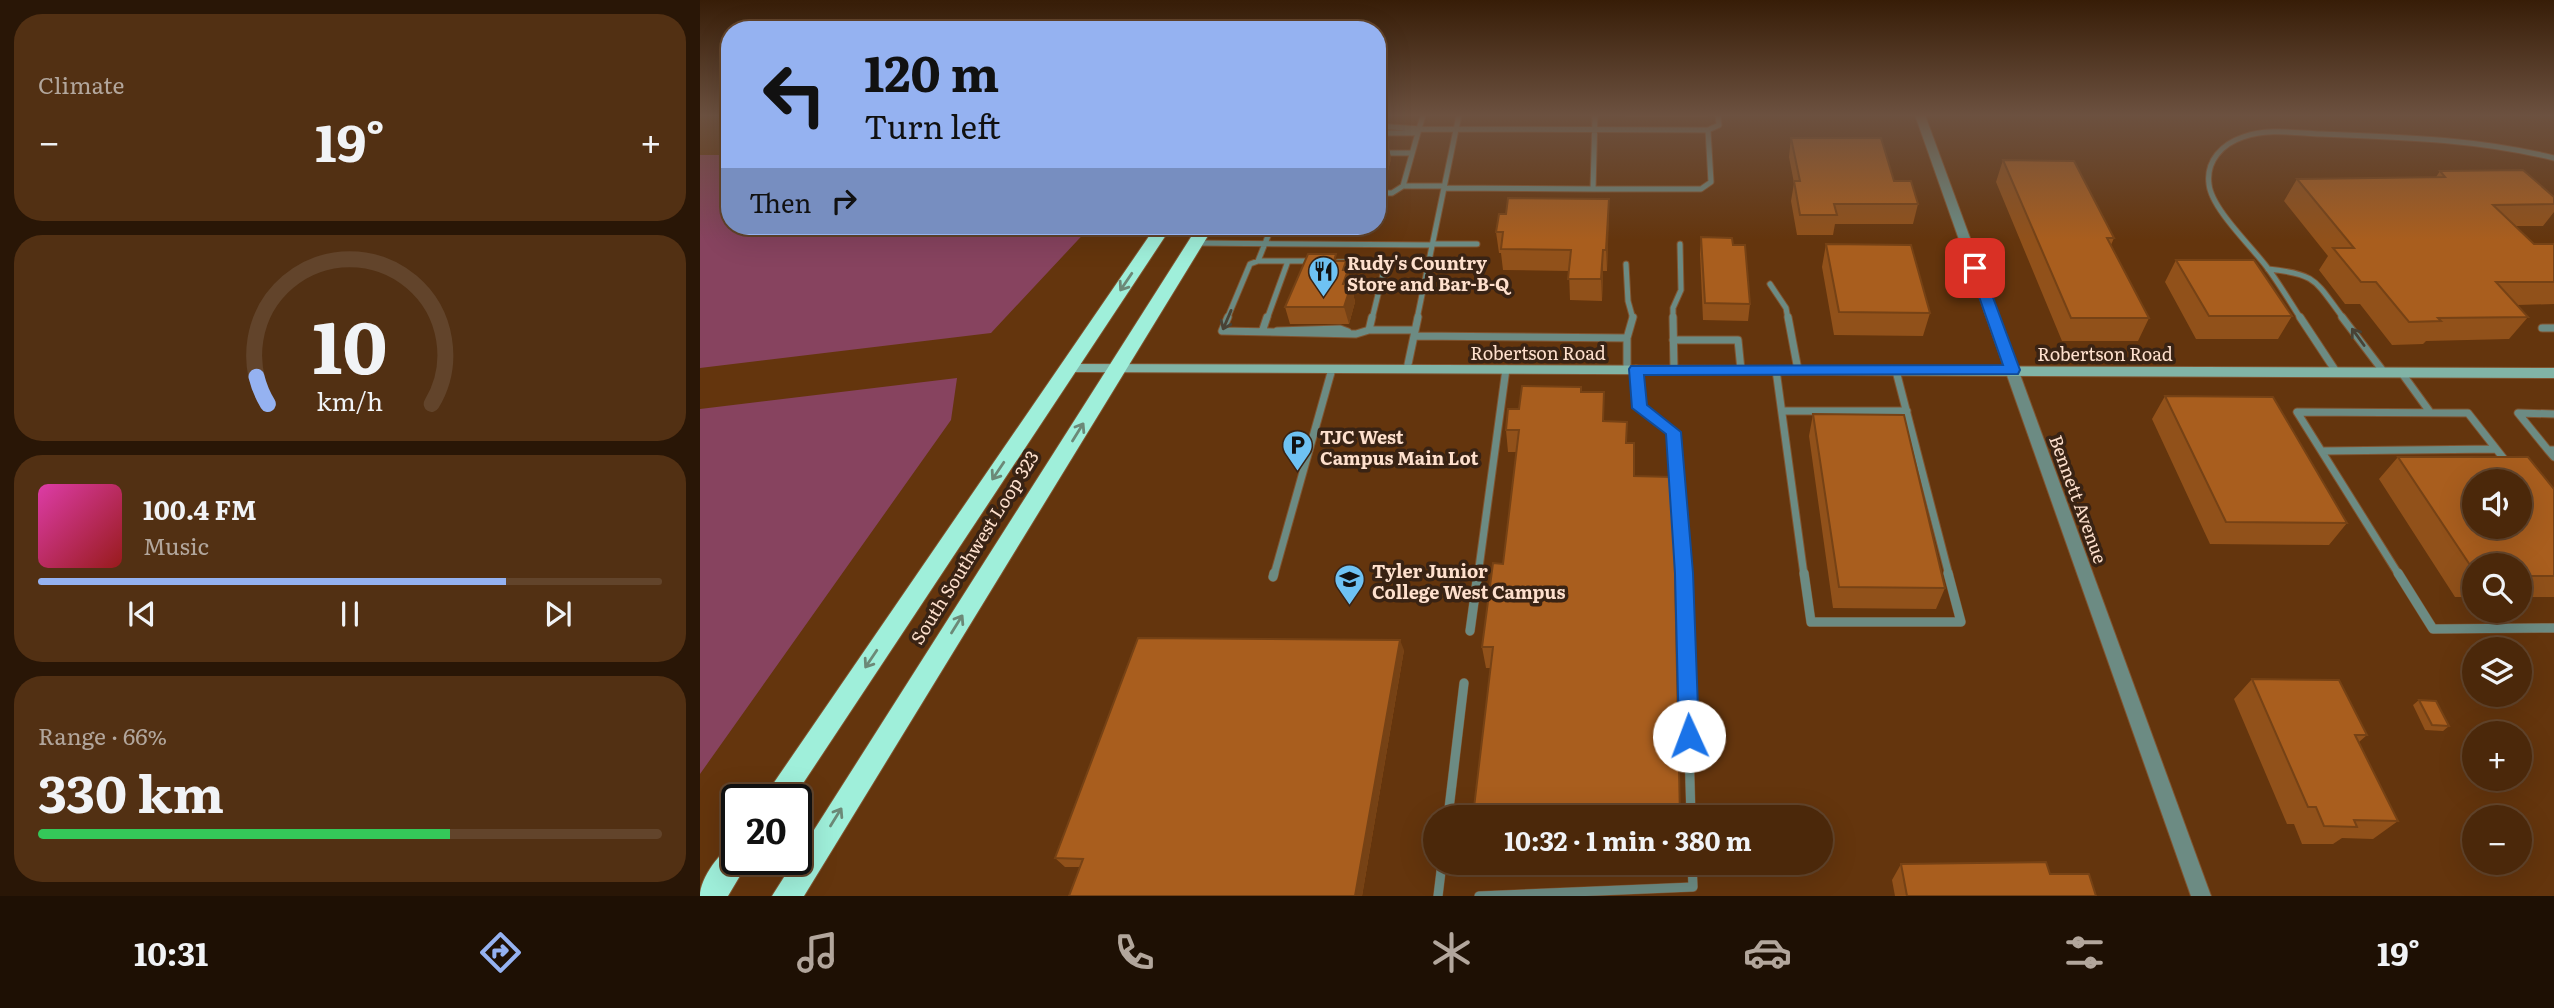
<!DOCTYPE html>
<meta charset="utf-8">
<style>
:root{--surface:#4b280a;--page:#523013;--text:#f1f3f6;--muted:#b2a69c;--line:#62442b;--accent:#95b2f1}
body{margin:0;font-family:Literata,serif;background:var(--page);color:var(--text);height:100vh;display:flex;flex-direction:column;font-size:26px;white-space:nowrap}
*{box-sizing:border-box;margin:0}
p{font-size:23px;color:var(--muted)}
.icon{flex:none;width:38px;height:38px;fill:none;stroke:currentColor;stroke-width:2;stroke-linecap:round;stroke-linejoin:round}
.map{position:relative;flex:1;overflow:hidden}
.side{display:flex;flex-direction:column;gap:14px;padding:14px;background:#291606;width:700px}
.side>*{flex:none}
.hud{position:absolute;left:21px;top:21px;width:665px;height:214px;border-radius:28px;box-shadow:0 7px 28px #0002,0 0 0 2px var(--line);background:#95b2f1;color:#111;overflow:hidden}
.buttons{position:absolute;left:1762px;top:469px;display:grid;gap:14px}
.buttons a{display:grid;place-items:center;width:70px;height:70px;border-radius:50%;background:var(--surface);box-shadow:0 7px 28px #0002,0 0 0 2px var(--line);font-size:35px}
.speed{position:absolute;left:21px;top:784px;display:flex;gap:14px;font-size:35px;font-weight:700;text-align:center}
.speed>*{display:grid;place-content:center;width:91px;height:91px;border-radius:50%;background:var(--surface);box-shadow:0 7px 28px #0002,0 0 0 2px var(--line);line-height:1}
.speed .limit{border:4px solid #111;border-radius:10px;background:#fff;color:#111}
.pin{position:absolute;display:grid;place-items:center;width:60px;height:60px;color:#fff;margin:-30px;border-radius:14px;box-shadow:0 4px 10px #0006}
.me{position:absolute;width:77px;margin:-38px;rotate:358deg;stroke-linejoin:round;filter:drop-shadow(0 0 5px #0008)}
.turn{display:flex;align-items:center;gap:24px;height:147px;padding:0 28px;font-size:32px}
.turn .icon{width:91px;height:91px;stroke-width:2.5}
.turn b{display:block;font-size:49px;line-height:60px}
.then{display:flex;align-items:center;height:66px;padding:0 28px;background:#0003;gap:14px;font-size:26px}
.big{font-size:52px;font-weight:700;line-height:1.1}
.side .tile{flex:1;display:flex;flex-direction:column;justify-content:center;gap:10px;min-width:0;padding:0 24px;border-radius:28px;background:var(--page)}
.side .dial{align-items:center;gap:0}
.dial svg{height:182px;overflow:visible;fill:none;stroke:var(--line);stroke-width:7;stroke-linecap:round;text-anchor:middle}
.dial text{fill:var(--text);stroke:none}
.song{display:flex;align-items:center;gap:21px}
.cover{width:84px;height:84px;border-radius:10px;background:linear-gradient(135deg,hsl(320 70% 55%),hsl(0 70% 35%))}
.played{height:7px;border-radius:4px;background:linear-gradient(90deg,var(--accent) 75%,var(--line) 75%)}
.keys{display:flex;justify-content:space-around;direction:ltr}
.heat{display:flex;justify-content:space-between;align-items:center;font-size:38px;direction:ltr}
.charge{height:10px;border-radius:5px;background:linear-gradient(90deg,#34c759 66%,var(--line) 0)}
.trip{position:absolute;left:723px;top:805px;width:410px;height:70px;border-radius:35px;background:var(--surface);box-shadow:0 7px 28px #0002,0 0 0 2px var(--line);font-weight:700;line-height:70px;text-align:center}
.tab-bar{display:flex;height:112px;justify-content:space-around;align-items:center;background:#1e1004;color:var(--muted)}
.tab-bar .icon{width:49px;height:49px}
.tab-bar .active{color:var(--accent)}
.tab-bar b{font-size:32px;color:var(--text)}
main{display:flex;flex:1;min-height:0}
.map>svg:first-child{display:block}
.green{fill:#87435f}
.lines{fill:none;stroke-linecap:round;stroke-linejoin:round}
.lane-far2-casing{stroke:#805430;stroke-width:7}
.lane-far1-casing{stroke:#805430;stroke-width:9}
.lane-casing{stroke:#805430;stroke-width:10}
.street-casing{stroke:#805430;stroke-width:2}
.secondary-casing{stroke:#805430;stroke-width:2}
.highway-casing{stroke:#805430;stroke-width:2}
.lane-far2{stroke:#6c8b83;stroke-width:5}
.lane-far1{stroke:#6c8b83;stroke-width:7}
.lane{stroke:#6c8b83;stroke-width:9}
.street{fill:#6c8b83;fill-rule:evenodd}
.secondary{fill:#81b4a6;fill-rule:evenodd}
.highway{fill:#9fefda;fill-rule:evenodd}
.wall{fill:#91511a}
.shaded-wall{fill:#764215}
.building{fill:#a95e1e;stroke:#764215;stroke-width:2;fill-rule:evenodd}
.oneway{stroke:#6c8977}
.oneway2{stroke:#484235}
.route{fill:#1a73e8;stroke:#114b97;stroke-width:2}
.labels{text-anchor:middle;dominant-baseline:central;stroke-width:7;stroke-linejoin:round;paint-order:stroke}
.poi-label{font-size:18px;font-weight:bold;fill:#fee0cd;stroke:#392314;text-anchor:start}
.street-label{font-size:18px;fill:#fee0cd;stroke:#392314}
</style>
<main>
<section class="side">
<div class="tile"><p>Climate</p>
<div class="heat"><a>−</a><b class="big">19°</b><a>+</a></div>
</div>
<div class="tile dial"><svg viewBox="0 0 100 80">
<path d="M14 69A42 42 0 1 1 86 69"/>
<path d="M14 69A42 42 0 0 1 9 57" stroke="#95b2f1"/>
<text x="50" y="56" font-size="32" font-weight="700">10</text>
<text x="50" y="72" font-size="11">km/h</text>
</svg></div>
<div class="tile">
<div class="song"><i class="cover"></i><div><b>100.4 FM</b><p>Music</p></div></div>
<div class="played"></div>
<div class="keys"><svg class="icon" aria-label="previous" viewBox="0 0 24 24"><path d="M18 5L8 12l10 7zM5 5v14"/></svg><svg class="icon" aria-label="pause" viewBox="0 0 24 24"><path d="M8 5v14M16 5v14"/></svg><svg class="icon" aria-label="next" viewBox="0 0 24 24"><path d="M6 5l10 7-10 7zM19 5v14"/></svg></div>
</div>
<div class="tile"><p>Range · 66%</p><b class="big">330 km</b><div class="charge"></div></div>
</section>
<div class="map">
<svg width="1854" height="896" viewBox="0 0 1854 896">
<rect width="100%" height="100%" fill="#64350d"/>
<path class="green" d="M0,155H30V226H391L291,333L0,368Z
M257,378L251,420L0,774V409Z"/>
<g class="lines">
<defs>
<path id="lane-far2" d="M723,115L703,186H744
M677,126L721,129L713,133H677
M721,129L1008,130L1019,125L1018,115
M677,153H712
M744,188L893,189L895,115
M893,189H1001L1011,182L1008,130
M677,193H692L703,186
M496,243L732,245
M732,244H777
M558,261L572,226
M638,262H686L672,319
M926,264L928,301L933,319
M1568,269C1618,274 1615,281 1644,319
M1070,284L1086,308L1088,319
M527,319L550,264L558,261H613
M567,319L588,261
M717,319L759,115
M973,319V308L981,290L980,244
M1601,319C1590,302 1579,283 1566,266C1551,246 1511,208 1509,184C1506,161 1522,144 1543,137C1568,128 1596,133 1622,134C1701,137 1777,139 1854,158"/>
<path id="lane-far1" d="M528,317L522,331L656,334L669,330H715
M973,317L974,370
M1088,317L1098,370
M1600,317L1635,370
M1642,317L1683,371
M1842,328H1854
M669,330L672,317
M577,331L640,329L648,332
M562,332L567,317
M714,336L927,338V370
M927,338L933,317
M973,340H1038L1041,370
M707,369L718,317
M936,369L939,408L974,432L984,575
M1076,370L1104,575
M1196,371L1249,575
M1701,372L1730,412
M1082,411H1207
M1848,450L1818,413L1854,414
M1854,450H1848L1854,457
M1622,451L1796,449
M574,575L632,369
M778,575L806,369
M1699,575L1597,412L1768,413L1808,464"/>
<path id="lane" d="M984,573L991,817
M1104,573L1111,622H1261L1248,573
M1698,573L1733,629L1854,628
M573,577L574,573
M770,631L778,573
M748,817L764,683
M738,896L742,863
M779,896L993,887L992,863"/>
<path id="street" d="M1215,115H1225L1511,896H1491Z"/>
<path id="secondary" d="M368,364L1854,368V378L368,372L361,368Z"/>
<path id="highway" d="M456,226H472L92,800H62Z
M498,226H514L104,896H72Z
M37,843V859H50L28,896H0C0,878 21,849 37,843Z"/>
</defs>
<use href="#lane-far2" class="lane-far2-casing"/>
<use href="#lane-far1" class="lane-far1-casing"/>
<use href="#lane" class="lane-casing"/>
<use href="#street" class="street-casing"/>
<use href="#secondary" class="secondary-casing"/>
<use href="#highway" class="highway-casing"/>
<use href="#lane-far2" class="lane-far2"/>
<use href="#lane-far1" class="lane-far1"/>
<use href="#lane" class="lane"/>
<use href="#street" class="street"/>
<use href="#secondary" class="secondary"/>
<use href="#highway" class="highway"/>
</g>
<path class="wall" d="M925,115H1008V117H925Z
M1091,138L1194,181L1218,204L1213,224H1135L1133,235H1097L1091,201L1094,183L1089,157Z
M677,142H688L691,159L685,182H677Z
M1303,160L1414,238L1411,245L1449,318L1438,341H1362L1296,182Z
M1740,171L1854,197V212L1843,226H1816L1834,244H1854V304L1817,305L1828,317L1809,339L1726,341L1723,344L1692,345L1660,304H1645L1619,270L1628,256L1584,201L1597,179L1736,177Z
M909,199L907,271H903L902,301L870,300L869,271L803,270L801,253H799L796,232L806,214Z
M1001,237L1033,245L1050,304L1048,321L1003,320L1000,254Z
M1126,244L1230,313L1223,336L1134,335L1122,267Z
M1476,260L1592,316L1578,339H1496L1465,282Z
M638,261H646L655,302L649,324H590L585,307Z
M881,387V392L905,421L927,443L934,476L980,817H773L791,668H786L782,647L803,564L816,452H808L806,430L819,409Z
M1465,396L1647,523L1629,545L1510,544L1452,419Z
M1113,414L1245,588L1236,609L1133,608L1109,436Z
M1698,457L1854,489V597H1820V565H1774V597H1755L1679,479Z
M704,650L662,896H369L380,867H365L355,858Z
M1552,679L1667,735L1659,742L1698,821L1673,839L1642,838L1633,844H1602L1594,824H1587L1534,699Z
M1719,700L1749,726L1743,731L1725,730L1713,705Z
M1201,864L1350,874L1396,896H1195L1192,880Z"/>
<path class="shaded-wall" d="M688,142L691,159L685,182L681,165Z
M909,199V220L907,271L906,250Z
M903,250V271L902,301L901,279Z
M646,261L655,302L649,324L644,307L643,270Z
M700,640L704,650L662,896H655Z"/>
<path class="building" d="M1091,138H1181L1194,181H1211L1218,204H1134L1137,215H1100L1094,181H1100Z
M677,142H688L681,165H677Z
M1303,160L1374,161L1414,238H1407L1449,318H1371Z
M1823,170L1854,197V204L1793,205L1834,244H1854V282H1796L1828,317L1738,318L1741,321L1709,322L1676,282H1661L1633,248H1654L1597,179L1745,177L1740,171Z
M808,198L909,199L906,250H903L901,279H868L871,250L801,249L803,232H796L799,214H806Z
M1001,237L1032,238L1033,245H1045L1050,304L1005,303Z
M1126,244L1211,245L1230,313L1139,312Z
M608,254H636L634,261H646L643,270H648L643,284L651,285L644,307H585Z
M1476,260H1554L1592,316H1509Z
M822,386L881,387V392H904L903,421L927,422L926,443H934V476L973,477L980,817L773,816L793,647H782L793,563L803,564L819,430H806L808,409H819Z
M1465,396L1573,397L1647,523L1526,522Z
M1113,414L1204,415L1245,588L1139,587Z
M1698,457H1828L1854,489V576H1820V565H1774V571ZM1774,481H1820V527H1774Z
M438,638L700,640L655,896H369L383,859L355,858Z
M1552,679L1639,680L1667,735H1655L1698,821L1654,820L1657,827L1624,826L1616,807H1608Z
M1719,700L1736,701L1749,726L1732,725Z
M1346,862L1350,874H1389L1396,896H1207L1201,864Z"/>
<defs><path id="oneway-shaft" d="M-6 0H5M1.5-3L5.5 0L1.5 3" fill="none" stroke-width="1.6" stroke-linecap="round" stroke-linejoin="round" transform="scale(1.75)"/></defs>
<g class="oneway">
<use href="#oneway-shaft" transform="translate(426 282) rotate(124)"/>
<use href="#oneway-shaft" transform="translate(378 432) rotate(-58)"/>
<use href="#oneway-shaft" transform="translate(298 471) rotate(124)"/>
<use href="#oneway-shaft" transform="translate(257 624) rotate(-58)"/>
<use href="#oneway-shaft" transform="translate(171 659) rotate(124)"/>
<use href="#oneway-shaft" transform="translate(136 817) rotate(-58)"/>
</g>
<g class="oneway2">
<use href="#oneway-shaft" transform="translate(527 320) rotate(113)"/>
<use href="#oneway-shaft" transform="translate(1658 337) rotate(-126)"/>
</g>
<linearGradient id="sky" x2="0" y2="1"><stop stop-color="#371d07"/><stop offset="0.48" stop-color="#6c5140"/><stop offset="1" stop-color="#6c5140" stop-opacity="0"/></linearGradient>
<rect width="1854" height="240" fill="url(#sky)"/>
<path class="route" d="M1275,264L1282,268L1320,370L1318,374L944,375L947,405L981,432L993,573L999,736L996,742L989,745L982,742L979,736L975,573L966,434L932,408L929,369L931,366L1303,365L1269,268Z"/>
<defs>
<symbol id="restaurant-pin" viewBox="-11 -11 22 30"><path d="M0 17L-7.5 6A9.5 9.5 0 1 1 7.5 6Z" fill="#6ec2f3" stroke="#392314"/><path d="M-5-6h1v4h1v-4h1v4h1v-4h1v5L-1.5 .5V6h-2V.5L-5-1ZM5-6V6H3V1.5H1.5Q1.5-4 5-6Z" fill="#111"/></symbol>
<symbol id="parking-pin" viewBox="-11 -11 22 30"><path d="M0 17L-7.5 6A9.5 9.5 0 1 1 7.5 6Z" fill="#6ec2f3" stroke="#392314"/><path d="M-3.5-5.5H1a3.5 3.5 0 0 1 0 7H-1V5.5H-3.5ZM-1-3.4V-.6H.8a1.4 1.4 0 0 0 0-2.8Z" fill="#111"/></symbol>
<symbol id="university-pin" viewBox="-11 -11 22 30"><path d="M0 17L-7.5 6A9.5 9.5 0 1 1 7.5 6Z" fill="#6ec2f3" stroke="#392314"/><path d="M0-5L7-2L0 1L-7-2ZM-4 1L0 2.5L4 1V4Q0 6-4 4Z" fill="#111"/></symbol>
</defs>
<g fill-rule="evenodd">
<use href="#restaurant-pin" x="606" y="254" width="35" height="47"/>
<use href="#parking-pin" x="580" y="428" width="35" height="47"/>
<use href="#university-pin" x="632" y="562" width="35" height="47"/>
</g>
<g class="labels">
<g class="poi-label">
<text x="647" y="262">Rudy's Country<tspan x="647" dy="21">Store and Bar-B-Q</tspan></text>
<text x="620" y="436">TJC West<tspan x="620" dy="21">Campus Main Lot</tspan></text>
<text x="672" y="570">Tyler Junior<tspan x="672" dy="21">College West Campus</tspan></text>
</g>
<g class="street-label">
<text x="838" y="352">Robertson Road</text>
<text x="1405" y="353">Robertson Road</text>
<text transform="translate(1379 499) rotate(70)">Bennett Avenue</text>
<text transform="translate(274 547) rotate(-58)">South Southwest Loop 323</text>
</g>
</g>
</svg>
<div class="buttons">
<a><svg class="icon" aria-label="sound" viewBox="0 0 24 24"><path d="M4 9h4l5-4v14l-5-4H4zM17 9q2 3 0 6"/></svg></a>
<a><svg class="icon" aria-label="search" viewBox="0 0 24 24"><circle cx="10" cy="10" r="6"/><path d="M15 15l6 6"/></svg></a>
<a><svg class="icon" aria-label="layers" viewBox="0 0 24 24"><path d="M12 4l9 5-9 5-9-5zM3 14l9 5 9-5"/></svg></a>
<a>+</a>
<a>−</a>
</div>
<div class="speed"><div class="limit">20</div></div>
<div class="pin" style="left:1275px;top:268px;background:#d93025"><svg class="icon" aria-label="arrive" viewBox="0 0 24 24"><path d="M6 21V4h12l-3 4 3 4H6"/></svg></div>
<svg class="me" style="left:989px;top:736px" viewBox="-20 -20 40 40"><circle r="19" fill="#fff"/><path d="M0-13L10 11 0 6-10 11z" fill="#1a73e8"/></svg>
<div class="trip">10:32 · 1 min · 380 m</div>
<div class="hud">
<div class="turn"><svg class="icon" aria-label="left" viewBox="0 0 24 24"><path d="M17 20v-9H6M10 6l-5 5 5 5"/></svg><div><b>120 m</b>Turn left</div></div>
<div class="then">Then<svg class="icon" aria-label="right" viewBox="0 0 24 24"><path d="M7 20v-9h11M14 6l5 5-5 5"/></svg></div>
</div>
</div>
</main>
<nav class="tab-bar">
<b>10:31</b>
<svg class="icon active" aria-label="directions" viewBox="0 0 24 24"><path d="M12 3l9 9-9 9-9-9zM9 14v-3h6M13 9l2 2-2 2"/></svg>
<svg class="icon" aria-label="music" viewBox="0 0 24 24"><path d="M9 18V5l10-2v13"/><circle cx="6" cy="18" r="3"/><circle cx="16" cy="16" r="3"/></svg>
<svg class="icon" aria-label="phone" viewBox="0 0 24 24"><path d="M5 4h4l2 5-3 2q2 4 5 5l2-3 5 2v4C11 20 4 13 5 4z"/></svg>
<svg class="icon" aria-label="climate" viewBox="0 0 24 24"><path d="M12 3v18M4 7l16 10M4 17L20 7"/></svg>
<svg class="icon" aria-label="car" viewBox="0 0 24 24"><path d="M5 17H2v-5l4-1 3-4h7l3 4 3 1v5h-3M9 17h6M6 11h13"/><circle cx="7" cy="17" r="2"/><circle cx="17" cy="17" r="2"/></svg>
<svg class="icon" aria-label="filters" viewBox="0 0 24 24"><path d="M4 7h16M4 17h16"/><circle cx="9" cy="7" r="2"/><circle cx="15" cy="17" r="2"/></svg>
<b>19°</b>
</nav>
